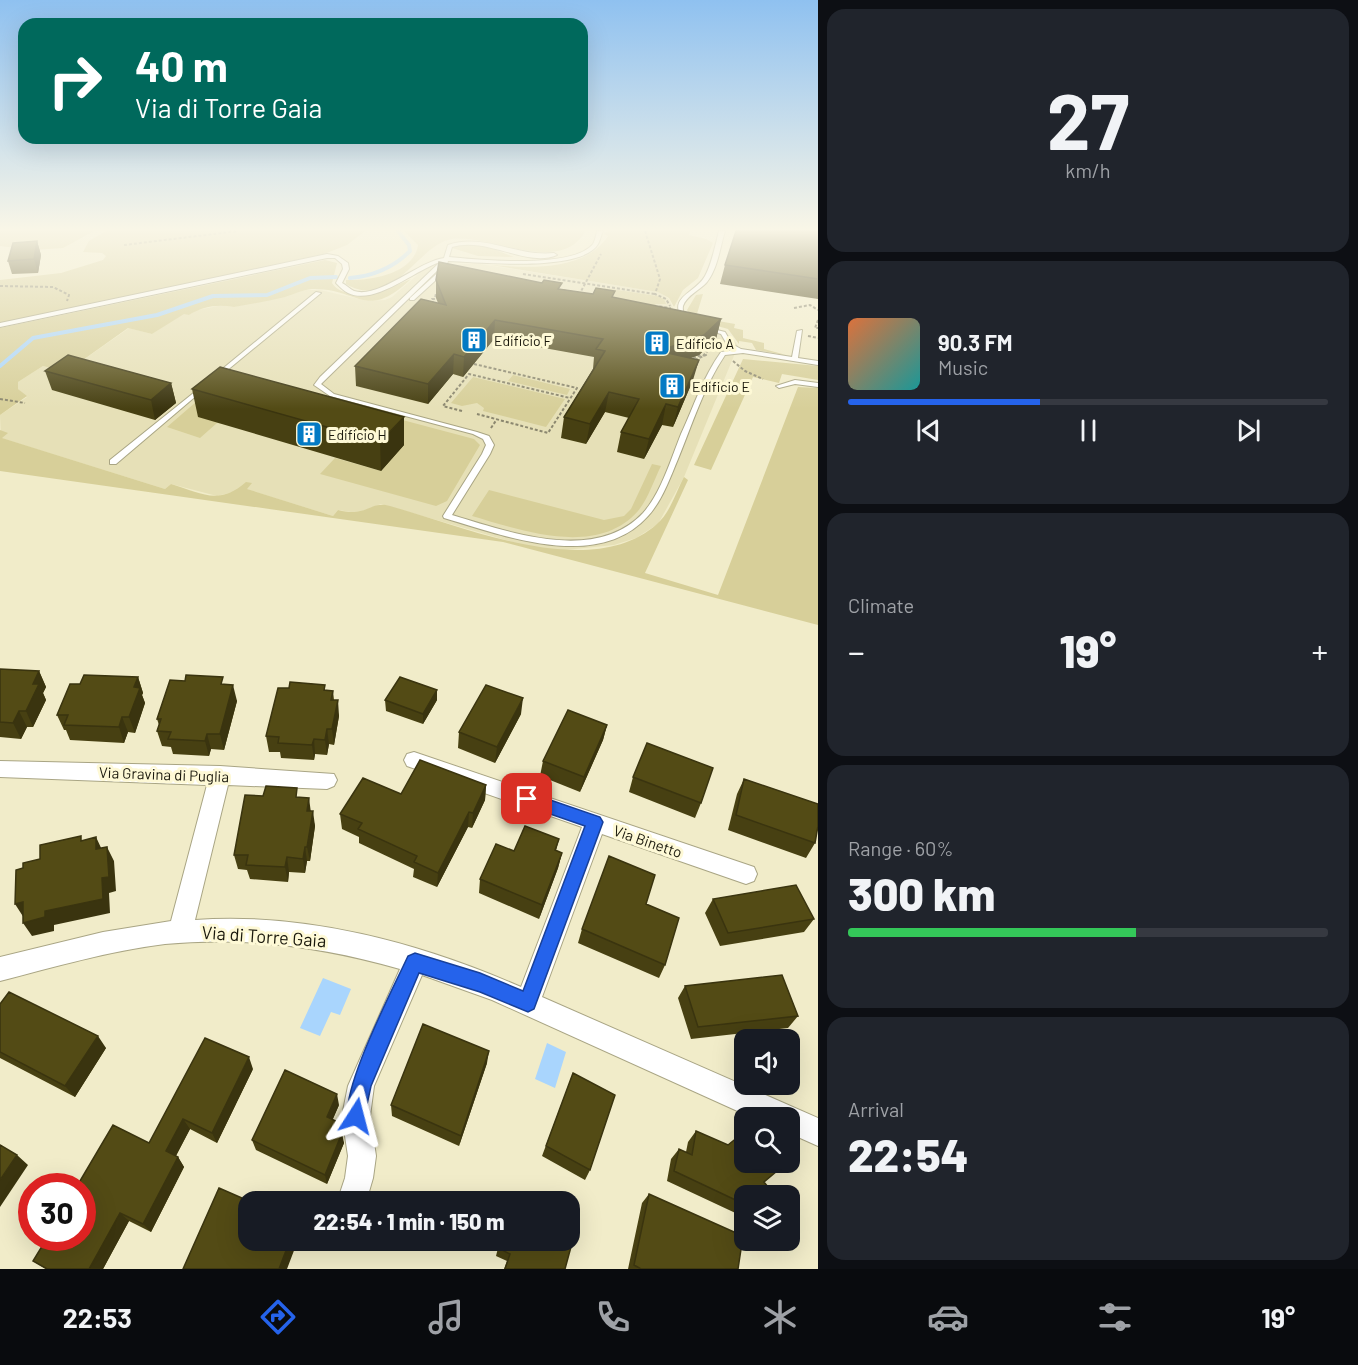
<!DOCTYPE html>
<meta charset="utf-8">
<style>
:root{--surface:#171b24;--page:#20242c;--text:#f1f3f6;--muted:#9ea1a6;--line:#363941;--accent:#2563eb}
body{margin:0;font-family:Barlow,sans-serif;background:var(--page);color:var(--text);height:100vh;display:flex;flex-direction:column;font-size:22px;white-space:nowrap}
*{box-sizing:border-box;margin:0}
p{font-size:20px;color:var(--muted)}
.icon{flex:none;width:33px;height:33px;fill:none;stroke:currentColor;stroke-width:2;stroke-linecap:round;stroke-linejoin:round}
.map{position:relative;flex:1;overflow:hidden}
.panel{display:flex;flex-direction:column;gap:9px;padding:9px;background:#0d0f14;width:540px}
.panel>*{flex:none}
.hud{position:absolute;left:18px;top:18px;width:570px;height:126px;border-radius:18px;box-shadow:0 6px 24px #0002;background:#00695c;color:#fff;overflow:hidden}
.controls{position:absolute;left:734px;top:1029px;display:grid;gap:12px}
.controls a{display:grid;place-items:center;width:66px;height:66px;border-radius:12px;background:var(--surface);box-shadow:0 6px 24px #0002;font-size:30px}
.speed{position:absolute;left:18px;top:1173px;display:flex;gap:12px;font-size:30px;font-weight:700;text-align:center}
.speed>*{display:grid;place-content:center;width:78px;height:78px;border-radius:50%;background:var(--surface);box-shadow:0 6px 24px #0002;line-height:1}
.speed .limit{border:9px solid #d22;background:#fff;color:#111}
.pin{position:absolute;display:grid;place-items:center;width:51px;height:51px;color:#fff;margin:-26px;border-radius:12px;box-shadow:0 3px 9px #0006}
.me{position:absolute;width:66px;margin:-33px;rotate:9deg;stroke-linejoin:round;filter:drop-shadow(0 0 4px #0008)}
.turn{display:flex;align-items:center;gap:21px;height:126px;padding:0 18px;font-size:27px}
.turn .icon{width:78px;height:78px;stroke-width:2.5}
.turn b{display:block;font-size:42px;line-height:51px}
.big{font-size:45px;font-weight:800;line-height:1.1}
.panel .widget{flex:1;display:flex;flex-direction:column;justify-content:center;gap:9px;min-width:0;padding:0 21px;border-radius:18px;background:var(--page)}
.panel .dial{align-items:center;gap:0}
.dial b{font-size:78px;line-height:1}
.song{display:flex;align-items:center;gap:18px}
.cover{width:72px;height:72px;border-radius:9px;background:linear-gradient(135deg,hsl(20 70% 55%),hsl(180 70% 35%))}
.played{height:6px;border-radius:3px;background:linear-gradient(90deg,var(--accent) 40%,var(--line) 40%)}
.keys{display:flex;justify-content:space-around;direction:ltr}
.heat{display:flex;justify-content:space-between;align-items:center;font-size:33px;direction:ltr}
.charge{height:9px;border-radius:4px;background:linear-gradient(90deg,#34c759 60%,var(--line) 0)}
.trip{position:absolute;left:238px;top:1191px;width:342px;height:60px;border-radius:18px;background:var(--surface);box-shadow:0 6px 24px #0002;font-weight:800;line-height:60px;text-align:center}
.menu{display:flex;height:96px;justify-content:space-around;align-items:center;background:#090b0e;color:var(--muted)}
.menu .icon{width:42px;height:42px}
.menu .on{color:var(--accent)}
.menu b{font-size:27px;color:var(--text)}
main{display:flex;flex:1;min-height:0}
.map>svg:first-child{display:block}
.built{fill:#e6e0b7}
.green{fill:#d7cf99}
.water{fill:#a9d5fd}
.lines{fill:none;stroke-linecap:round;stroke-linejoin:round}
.stream{stroke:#a9d5fd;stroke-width:4}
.service-casing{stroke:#a9a584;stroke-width:2}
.minor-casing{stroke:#a9a584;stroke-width:2}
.path{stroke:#8b876f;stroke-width:2;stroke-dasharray:3 2;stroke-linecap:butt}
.service{fill:#fff;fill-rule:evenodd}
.minor{fill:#fff;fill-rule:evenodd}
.wall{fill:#474012}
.shaded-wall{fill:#3a340f}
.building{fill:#534b15;stroke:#3a340f;stroke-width:1.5}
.route{fill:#2563eb;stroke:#184099;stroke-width:1.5}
.labels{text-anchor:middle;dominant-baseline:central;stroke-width:6;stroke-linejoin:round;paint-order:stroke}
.far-poi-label{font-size:14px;fill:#1a180c;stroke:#fef9d6;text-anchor:start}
.street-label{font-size:15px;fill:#1a180c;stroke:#fef9d6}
.near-street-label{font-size:18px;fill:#1a180c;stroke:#fef9d6}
</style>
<main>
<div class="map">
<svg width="818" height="1269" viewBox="0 0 818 1269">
<rect width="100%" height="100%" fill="#f1ecc9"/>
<path class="built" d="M432,262L454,265L474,263L659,292L669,299L677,317L717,334L731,336L738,346L684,477L658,524L636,538L614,545L555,551L526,546L381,504L357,513L338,510L333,516L246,489L217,496L171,484L165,489L1,438L0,415L27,397L18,389V382L43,366L66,372L129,328L152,334L184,313L189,315L197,310L223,305L234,307L305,290H320L368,301L385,300L392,297Z"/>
<path class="green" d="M0,231H94L63,248L32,250L0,246Z
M106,231H365L347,245L324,254L0,323V280L61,273L103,260L106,256L102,253L83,252L89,241Z
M404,231H585C562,276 489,234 452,239C419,243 393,312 346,284V280C370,281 414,274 418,245Z
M611,231H690L689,235L706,239L713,243L698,278L683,290L674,307L669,298L658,292L491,265C527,268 585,272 608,236L604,234L606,232Z
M465,244L486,246L514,257L478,256L452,248Z
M325,260L337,263L332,283C346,305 394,287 411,279C365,322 360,288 312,289C302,290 294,294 285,297C268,301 251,304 234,307C218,304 203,306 189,315L184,314L152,334L128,328L66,372L43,366L18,382V389L27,396L0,415V328Z
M604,288L657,296L664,299L666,304H656L653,309L600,297Z
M703,294L696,317L735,324L734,328L743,330V338L764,343V349L786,355L756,350L752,343L739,341V344L728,329L692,319L687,310L696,295Z
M743,359L818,366V380L782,374L779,383L753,377L711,470L694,465Z
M233,375L474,439L480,445L447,501L436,506L320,474L335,458L381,471L403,445L217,423L200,438L167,427L226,376Z
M513,375L570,389L567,395L508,381Z
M473,377L565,399L546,427L483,411L484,408L477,403L462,406L451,403Z
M798,387L818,388V625L503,542L0,471V430L8,433L2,438L165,489L171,484C201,493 219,506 246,482L252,483L247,489L333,516L338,510C367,518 370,500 390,506C463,526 591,583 657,524C670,513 676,492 684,477L688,480L645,573L718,595Z
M652,464L661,466C654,480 648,499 638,511C597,558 520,530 472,516L489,490L604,520L624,516L631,509Z"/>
<path class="water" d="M323,978L351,989L340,1015L331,1012L320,1036L300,1028Z
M547,1043L566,1052L555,1088L535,1079Z"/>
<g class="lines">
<path class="stream" d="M350,278C374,276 393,268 410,251L409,245L398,231
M0,366L33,338L157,315L213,296L267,295L310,278L336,277"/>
<defs>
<path id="service" d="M597,231H603C601,235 600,241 598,244C581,273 478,262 448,261L447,264H444L321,384L334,394L477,432L489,436L494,445L490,454L452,515C509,532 595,564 643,513C661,493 671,459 681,434C694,406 703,377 721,352L735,350L728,346L721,334L705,329V327L725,332L732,344L741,349L792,357L797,331L802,330L798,358L818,361V365L743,353L725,355C704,386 692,425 678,459C670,478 662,501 648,516C598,572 505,536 444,518L443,516L482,454L486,445L483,439L473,434L330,396L314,385L320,377L440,262C415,270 375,306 348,293C344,291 340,287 337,284L336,283L343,269L342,264L335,258H327L0,327V323L327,254L338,256L348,263L349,269L342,283C346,285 350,289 354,291C379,299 417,262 444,258L448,245C485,233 516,257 554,253L557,255C526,268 488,236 452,247L449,257C479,260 573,269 593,244C595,241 596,235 597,231Z
M719,231H725C720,247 718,268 707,282C700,290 686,296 683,306C682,312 685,316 688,320L683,321C667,296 695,294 705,276C712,263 715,246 719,231Z
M444,267L449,268L414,300H410V298Z
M316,292L321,293L219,377H215V375Z
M795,380L818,383V387L795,384L779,388L776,386Z
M201,387L204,389L203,390L116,464H110V460Z"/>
<path id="minor" d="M414,752L754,867L757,874L754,881L746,884L602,834L542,997L818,1118V1146L789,1133V1118H753L492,1000L422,975L374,1086L370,1116L376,1156L373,1178L366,1202H337L345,1178L348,1156L342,1116L348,1086L400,969C323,947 244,936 165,944C109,951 54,967 0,981V957L103,932L171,921L207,785L0,777V761L220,766L334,774L337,780L334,786L327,789L228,785L195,920C305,912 421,943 521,987L582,827L407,766L404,760L407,754Z"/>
</defs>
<use href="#service" class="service-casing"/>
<use href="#minor" class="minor-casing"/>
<path class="path" d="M645,231L660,279L655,294L666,299L670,306
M124,245L238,231
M523,274L655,294
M0,286L53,287L69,295L67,301
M579,295L601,254
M433,304L432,299H435L436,293
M794,308L810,305L818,310
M656,309L658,306L671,308
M818,320L815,328H818
M808,336L818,338
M703,356L711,347
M693,358L701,355
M695,360L708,354
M733,361L745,371L763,379
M474,364L577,388L548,433L477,414
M0,399L25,403
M462,411L443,406L469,374L570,398
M491,428L497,419"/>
<use href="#service" class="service"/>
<use href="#minor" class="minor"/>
</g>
<path class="wall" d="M818,231V299L720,284L725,265Z
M37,241L41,255L38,273L12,274L8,261Z
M436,280L561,289L614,298L721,319L716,339L699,355L690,358L693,380L673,427L662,425L644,459L617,452L621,432L629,418L605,412L586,444L561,438L564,417L593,369L594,357L494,339L463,377L453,374L428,404L356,386L355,366L438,303L436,298Z
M45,371L171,383L176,403L155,420L52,390Z
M192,389L404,445L381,471L198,417Z
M0,669L39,671L46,687L43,693L46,700L33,727H27L21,739L0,737Z
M138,677L143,693L142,695L145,703L135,733L128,732L124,743L70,740L66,730H64L57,715L80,684Z
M225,685L237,701L224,750L211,749L209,756L173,754L171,747L162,746L157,731L159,725L157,719Z
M325,685V690L333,691L334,700L339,716L334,745L329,744L327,755L315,754L314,760L281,758L280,752H269L266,736L289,688Z
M385,700H437L423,724L386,711Z
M521,714L495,763L458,748L459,732Z
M607,725L603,740L580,792L540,776L543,761Z
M633,777L701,803L695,818L629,792Z
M744,779L815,843L806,858L728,830L737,794Z
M486,785L485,800L472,828L468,827L437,887L413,877L414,869L359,843V837L342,829L340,814L401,794Z
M299,798L311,811L315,826L310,861H307L305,873L289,872L288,882L250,879L247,870L238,869L234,855Z
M559,839L556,851L562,853L558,868L539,919L479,893L480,879L514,851Z
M713,899L814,919L804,932L720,946L705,913Z
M646,904L665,965L659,978L578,943L582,929Z
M685,986L798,1016L788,1028L691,1039L678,998Z
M0,1004L106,1048L75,1097L0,1058Z
M487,1063L459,1146L392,1116L391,1105Z
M253,1069L217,1143L190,1129L176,1156L178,1157L184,1167L151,1232L129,1221L103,1269H46L33,1261L149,1143Z
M573,1073L590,1170L585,1180L542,1156Z
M339,1105L333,1119L344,1143L327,1184L256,1150L252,1140Z
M696,1131L764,1182L744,1196V1217L667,1181L671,1159L679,1149L686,1152L688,1142Z
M649,1194L738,1269H628L642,1203Z
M500,1240H570L565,1269H504L507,1261L496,1256Z"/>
<path class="shaded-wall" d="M37,241L41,255L38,273L34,259Z
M721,319L716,339L699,355L655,371L659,351Z
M495,320L494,339L463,377L464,357Z
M454,354L453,374L428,404V384Z
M699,360L693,380L673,427L678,407Z
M171,383L176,403L155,420L151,400Z
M609,392L605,412L586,444L590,424Z
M666,404L662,425L644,459L649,439Z
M404,417V445L381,471L380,442Z
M39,671L46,687L43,693L46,700L33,727L26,711L33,684Z
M138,677L143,693L142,695L145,703L135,733L129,717L134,687Z
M233,685L237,701L224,750L220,734Z
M437,690V700L423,724V714Z
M523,698L521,714L495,763L497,747Z
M338,700L339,716L334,745L332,729Z
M19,711L27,727L21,739L13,723Z
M122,717L128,732L124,743L119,727Z
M607,725L603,740L580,792L584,777Z
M327,729L329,744L327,755L325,740Z
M207,734L211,749L209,756L205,741Z
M314,739L315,754L314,760L312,745Z
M486,785L485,800L472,828L473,813Z
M309,798L311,813L307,811Z
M313,811L315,826L310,861L307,847Z
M469,812L468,827L437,887L438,873Z
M96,837L103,852L96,849Z
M107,847L114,861L116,891L109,893L110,913L54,925V931L32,936L23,923L102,878Z
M305,847L307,861L305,873L303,859Z
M562,853L558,868L539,919L542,905Z
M287,857L289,872L288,882L285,867Z
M23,902L24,918L15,904Z
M98,1036L106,1048L75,1097L65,1086Z
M489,1051L487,1063L459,1146L461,1136Z
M249,1057L253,1069L217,1143L212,1133Z
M337,1094L339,1105L329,1127L327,1117Z
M183,1119L190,1129L173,1161L166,1151Z
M340,1123L344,1143L327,1184L325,1175Z
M17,1155L28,1165L0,1207V1180Z
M178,1157L184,1167L151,1232L143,1224Z
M120,1213L129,1221L103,1269H89Z
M290,1240H298L287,1269H279Z"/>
<path class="building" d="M736,231H818V279L725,265Z
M37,241L34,259L8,261L13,243Z
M439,262L542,283L544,280L562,283L558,289L593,294L596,288L615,291L612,297L721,319L704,335L659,351L699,360L678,407L666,404L649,439L621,432L639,399L609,392L590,424L564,417L605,351L596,349L603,339L495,320L464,357L454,354L428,384L355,366L421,299L446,305L436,280Z
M68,355L171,383L151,400L45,371Z
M220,367L404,417L380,442L192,389Z
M0,669L39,671L33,684H39L26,711H19L13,723L0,722Z
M84,675L138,677L134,687L140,688L129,717H122L119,727L64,725L68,715H57L70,684H80Z
M186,675L223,677L221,684L233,685L220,734H207L205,741L168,739L171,732L157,731L161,719H157L170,680L185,681Z
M400,677L437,690L423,714L385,700Z
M290,682L325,685L324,690L333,691L331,700H338L332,729H327L325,740L314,739L312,745L278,743L279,737L266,736L278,688H289Z
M486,685L523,698L497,747L459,732Z
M568,710L607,725L584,777L543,761Z
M647,743L713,768L701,803L633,777Z
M420,760L486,785L473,813L469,812L438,873L414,862L417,856L358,829L362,823L340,814L363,778L401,794Z
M744,779L818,804V826L815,843L736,815Z
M266,786L297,788L296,797L309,798L307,811H313L307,847H305L303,859L287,857L285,867L246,865L248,855H234L245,795L263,796Z
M525,826L559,839L555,850L562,853L542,905L480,879L496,844L514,851Z
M81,836V841L96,837V849L107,847L109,877L102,878L103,899L45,911V917L23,923V902L15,904L16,870L23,868V863L40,859V845Z
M609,856L655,875L646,904L679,918L665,965L582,929Z
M796,885L814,919L728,933L713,899Z
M782,975L798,1016L698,1027L685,986Z
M9,992L98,1036L65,1086L0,1052V1004Z
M423,1024L489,1051L461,1136L391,1105Z
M205,1038L249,1057L212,1133L183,1119L166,1151L178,1157L143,1224L120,1213L89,1269H47L33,1261L47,1238H82V1186H77L113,1125L149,1143Z
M285,1070L337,1094L327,1117L340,1123L342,1133L325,1175L252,1140Z
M573,1073L615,1095L590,1170L546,1146Z
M696,1131L728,1145L744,1132V1162H782L784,1165L764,1182L772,1192L768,1196H744V1204L674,1171L679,1149L692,1155Z
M0,1145L17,1155L0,1180Z
M219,1188L251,1202H249V1240H290L279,1269H183Z
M649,1194L743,1236L738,1269H641L634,1265Z
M570,1229L575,1232L565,1269H505L510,1254L498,1248L501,1240H570Z"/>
<linearGradient id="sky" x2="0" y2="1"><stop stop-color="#8fc1f0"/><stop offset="0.56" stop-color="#f9f6e7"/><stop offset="1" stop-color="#f9f6e7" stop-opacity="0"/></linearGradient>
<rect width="818" height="409" fill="url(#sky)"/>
<path class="route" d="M527,792L600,817L603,822L534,1009L528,1012L480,992L419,973L371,1086L363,1123L356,1126L349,1123C337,1095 394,987 408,956L415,953L480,973L523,991L585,826L521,804L519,799L521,794Z"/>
<defs>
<symbol id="building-square" viewBox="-11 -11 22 22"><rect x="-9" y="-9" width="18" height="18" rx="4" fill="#037ac4" stroke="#fef9d6"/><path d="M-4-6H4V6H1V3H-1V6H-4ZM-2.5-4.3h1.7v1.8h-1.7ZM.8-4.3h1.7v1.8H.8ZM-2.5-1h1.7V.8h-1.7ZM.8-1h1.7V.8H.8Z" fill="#fff"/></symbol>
</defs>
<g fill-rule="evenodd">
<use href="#building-square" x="459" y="325" width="30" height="30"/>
<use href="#building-square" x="642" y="328" width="30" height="30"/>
<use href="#building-square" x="657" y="371" width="30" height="30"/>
<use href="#building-square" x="294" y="419" width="30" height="30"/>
</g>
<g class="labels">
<g class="far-poi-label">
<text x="494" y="340">Edificio F</text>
<text x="676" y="343">Edificio A</text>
<text x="692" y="386">Edificio E</text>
<text x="328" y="434">Edificio H</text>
</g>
<g class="street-label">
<text transform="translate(164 774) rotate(2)">Via Gravina di Puglia</text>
<text transform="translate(648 841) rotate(19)">Via Binetto</text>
</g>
<g class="near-street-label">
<text transform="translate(264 936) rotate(4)">Via di Torre Gaia</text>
</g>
</g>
</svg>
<div class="controls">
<a><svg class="icon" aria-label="sound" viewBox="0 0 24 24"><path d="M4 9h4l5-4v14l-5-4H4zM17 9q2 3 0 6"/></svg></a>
<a><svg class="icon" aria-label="search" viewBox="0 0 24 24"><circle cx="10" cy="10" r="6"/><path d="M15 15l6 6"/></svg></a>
<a><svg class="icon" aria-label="layers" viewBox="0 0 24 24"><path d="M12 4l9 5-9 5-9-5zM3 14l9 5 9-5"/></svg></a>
</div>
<div class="speed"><div class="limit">30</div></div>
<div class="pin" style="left:527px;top:799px;background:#d93025"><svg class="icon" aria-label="arrive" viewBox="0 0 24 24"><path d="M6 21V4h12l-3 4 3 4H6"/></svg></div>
<svg class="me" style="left:356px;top:1116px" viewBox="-20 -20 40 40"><path d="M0-17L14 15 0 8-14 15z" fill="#2563eb" stroke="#fff" stroke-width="4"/></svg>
<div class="trip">22:54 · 1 min · 150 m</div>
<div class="hud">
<div class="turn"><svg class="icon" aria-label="right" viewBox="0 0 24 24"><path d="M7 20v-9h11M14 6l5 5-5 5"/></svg><div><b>40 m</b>Via di Torre Gaia</div></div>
</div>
</div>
<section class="panel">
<div class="widget dial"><b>27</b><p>km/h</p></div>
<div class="widget">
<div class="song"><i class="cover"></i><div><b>90.3 FM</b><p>Music</p></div></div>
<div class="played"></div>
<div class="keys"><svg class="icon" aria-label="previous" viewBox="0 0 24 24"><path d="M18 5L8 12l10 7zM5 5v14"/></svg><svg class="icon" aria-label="pause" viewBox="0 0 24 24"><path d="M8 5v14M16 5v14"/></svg><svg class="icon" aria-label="next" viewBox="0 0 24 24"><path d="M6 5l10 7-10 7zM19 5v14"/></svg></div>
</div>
<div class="widget"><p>Climate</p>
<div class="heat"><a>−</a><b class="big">19°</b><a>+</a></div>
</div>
<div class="widget"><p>Range · 60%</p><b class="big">300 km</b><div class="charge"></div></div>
<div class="widget"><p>Arrival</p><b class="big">22:54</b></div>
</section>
</main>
<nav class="menu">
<b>22:53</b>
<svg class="icon on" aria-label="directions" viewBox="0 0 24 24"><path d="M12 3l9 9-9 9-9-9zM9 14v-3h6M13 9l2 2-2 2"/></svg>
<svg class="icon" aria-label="music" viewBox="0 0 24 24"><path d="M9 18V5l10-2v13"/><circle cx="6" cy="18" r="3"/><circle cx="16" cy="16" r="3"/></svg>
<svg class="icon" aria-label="phone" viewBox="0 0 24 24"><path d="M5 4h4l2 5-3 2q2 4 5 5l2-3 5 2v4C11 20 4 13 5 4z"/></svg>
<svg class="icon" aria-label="climate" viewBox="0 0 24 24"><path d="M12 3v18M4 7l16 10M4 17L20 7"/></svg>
<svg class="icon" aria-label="car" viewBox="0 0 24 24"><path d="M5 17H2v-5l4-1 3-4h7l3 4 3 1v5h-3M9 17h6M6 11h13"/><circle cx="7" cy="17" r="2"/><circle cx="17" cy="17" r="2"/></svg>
<svg class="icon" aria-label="filters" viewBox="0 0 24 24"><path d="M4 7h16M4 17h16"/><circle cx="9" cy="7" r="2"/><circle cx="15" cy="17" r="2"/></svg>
<b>19°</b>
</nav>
